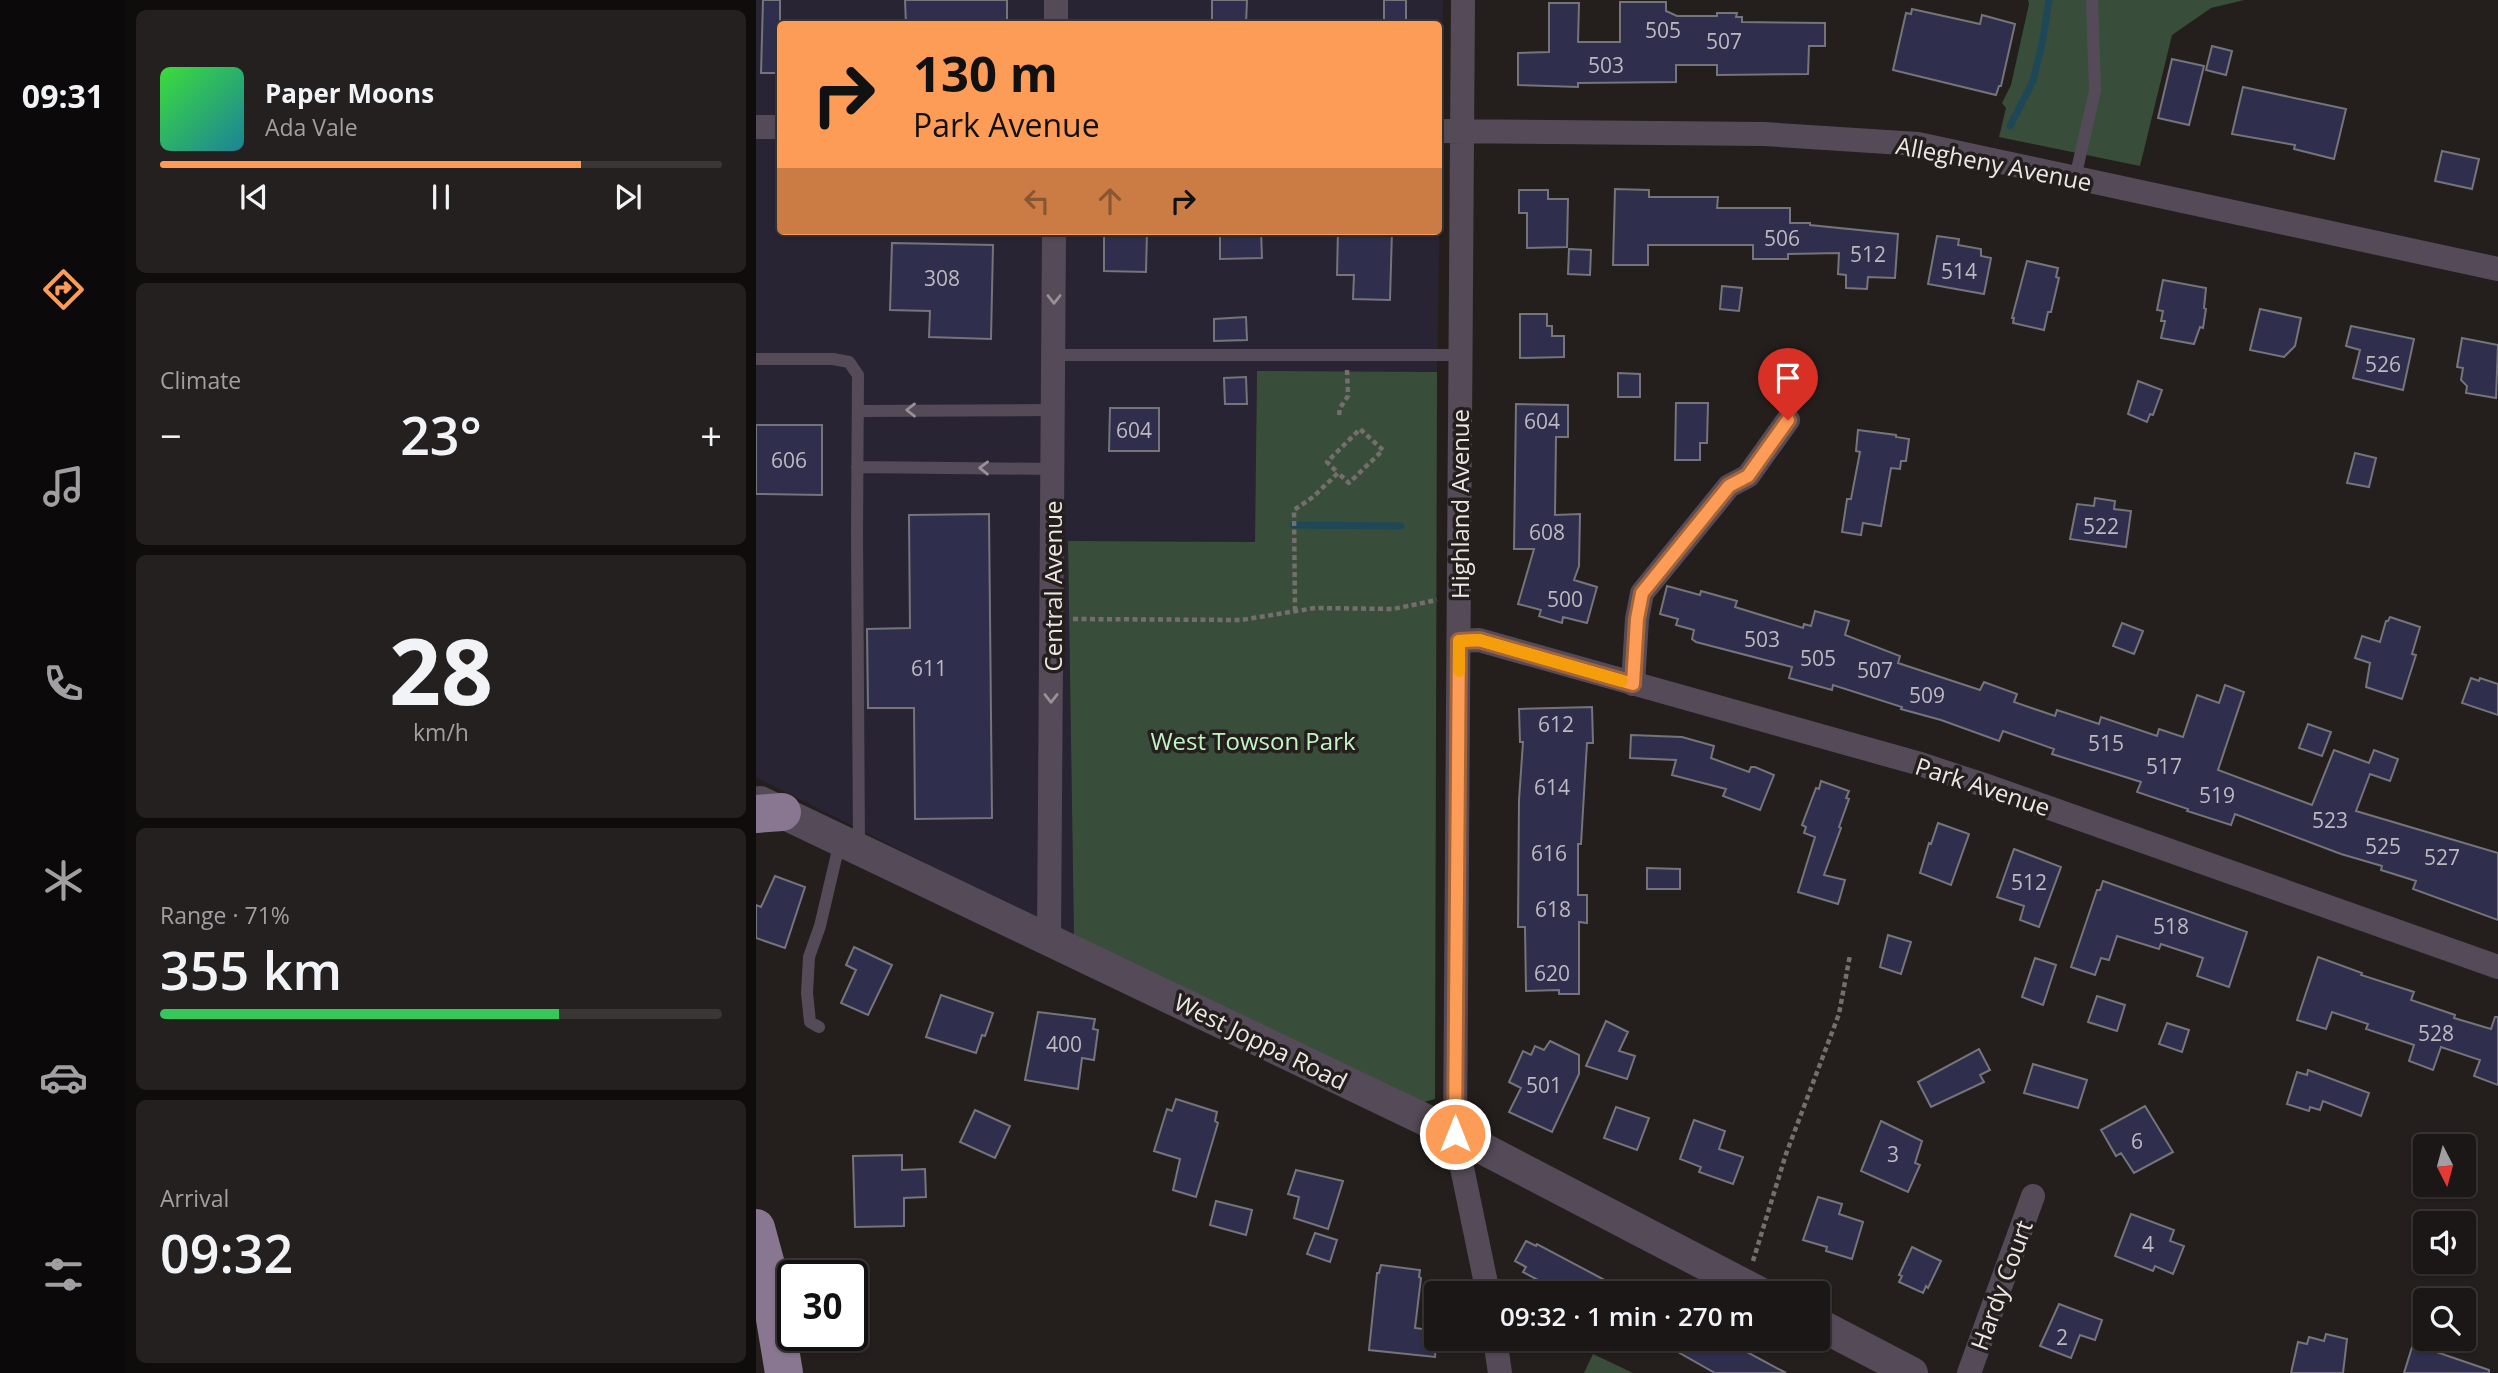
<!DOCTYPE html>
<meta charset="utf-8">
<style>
:root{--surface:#1b1716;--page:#24201f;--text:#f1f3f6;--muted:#a09fa1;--line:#393635;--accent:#fd9c56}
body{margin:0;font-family:"Open Sans",sans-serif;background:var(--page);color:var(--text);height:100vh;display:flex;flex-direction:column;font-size:26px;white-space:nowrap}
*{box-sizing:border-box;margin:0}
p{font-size:23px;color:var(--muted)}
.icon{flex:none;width:38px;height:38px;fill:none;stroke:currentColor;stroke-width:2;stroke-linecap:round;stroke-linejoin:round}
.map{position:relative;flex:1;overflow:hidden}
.side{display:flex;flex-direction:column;gap:10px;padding:10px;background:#0f0d0c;width:630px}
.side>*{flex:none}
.top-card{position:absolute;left:21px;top:21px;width:665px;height:214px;border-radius:7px;box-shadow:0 2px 5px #0004,0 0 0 2px var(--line);background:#fd9c56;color:#111;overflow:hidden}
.needle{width:46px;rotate:174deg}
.fabs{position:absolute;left:1657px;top:1134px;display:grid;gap:14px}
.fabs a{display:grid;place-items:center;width:63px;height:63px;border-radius:7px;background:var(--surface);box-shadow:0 2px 5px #0004,0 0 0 2px var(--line);font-size:35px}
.speed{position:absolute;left:21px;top:1260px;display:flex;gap:14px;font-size:35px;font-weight:700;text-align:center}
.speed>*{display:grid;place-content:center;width:91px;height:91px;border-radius:50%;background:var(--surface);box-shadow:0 2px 5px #0004,0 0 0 2px var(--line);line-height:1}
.speed .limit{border:4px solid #111;border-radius:10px;background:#fff;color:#111}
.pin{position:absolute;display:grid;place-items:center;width:60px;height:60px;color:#fff;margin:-72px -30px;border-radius:50% 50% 50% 0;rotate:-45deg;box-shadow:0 0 7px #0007}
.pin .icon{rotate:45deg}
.me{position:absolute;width:77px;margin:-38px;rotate:0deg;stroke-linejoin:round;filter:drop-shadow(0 0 5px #0008)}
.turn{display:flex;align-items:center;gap:24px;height:147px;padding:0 21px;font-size:32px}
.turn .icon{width:91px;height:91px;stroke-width:2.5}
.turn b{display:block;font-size:49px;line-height:60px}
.lanes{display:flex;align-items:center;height:66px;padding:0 21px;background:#0003;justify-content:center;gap:35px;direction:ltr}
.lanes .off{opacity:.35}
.big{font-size:52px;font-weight:600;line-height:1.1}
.side .widget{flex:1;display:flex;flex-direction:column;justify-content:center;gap:10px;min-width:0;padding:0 24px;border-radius:10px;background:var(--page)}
.side .dial{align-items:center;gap:0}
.dial b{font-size:91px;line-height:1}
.song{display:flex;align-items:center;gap:21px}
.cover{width:84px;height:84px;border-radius:10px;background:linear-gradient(135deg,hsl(120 70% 55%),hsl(190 70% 35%))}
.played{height:7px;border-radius:4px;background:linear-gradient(90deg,var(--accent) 75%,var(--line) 75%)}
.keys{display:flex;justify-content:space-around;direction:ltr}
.heat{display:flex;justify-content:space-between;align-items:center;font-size:38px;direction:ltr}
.charge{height:10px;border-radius:5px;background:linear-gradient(90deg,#34c759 71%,var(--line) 0)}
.trip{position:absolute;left:668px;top:1281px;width:406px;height:70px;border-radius:7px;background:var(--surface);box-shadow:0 2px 5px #0004,0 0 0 2px var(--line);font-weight:600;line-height:70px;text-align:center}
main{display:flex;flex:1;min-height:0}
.tab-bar{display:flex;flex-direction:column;width:126px;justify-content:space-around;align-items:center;background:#0b0909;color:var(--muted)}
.tab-bar .icon{width:49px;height:49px}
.tab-bar .selected{color:var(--accent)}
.tab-bar b{font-size:32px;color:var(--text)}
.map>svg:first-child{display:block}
.commercial{fill:#292434;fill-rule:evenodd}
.green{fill:#394e3a}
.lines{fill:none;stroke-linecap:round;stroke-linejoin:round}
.stream{stroke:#1e4858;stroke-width:7}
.building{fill:#302e4d;stroke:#74747a;stroke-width:2}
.path{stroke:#746f6d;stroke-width:4.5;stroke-dasharray:5 3.5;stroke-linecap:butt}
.service{stroke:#554b58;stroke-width:12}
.minor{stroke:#554b58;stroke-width:24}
.tertiary{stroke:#554b58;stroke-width:32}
.primary{stroke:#897690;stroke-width:38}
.oneway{stroke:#989197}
.route-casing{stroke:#a46538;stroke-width:18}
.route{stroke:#fd9c56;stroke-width:12}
.slow{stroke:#f59e0b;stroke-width:12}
.labels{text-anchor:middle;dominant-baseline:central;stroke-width:7;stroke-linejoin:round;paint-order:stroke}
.number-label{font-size:21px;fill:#bcb9bf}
.street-label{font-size:24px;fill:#ebe7e5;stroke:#241f1d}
.park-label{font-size:24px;fill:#c1f4c3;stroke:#241f1d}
</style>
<main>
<nav class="tab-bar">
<b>09:31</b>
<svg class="icon selected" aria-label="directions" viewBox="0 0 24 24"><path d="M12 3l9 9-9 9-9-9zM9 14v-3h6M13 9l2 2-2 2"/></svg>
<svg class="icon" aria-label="music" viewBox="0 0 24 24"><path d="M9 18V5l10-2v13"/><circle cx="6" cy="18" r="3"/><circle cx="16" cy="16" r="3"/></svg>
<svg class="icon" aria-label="phone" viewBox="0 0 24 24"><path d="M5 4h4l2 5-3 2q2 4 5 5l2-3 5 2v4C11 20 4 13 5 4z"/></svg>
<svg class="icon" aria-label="climate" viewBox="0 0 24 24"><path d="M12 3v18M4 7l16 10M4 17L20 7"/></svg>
<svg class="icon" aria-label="car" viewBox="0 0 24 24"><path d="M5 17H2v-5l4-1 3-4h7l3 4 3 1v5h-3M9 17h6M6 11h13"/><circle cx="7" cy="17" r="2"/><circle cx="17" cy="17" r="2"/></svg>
<svg class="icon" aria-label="filters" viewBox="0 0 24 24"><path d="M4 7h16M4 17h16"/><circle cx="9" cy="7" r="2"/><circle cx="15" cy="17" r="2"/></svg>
</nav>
<section class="side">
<div class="widget">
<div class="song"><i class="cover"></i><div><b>Paper Moons</b><p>Ada Vale</p></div></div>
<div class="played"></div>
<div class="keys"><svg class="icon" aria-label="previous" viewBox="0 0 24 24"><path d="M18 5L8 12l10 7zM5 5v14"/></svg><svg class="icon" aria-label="pause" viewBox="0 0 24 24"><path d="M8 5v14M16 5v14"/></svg><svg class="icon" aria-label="next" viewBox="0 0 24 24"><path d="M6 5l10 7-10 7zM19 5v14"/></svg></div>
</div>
<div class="widget"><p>Climate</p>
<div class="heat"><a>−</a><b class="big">23°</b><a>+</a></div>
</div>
<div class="widget dial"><b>28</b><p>km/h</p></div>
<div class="widget"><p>Range · 71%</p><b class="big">355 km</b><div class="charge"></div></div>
<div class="widget"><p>Arrival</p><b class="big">09:32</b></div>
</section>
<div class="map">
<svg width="1742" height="1373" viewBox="0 0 1742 1373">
<rect width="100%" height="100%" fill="#241f1d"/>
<path class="commercial" d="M0,0H687L681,372L501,371L499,542L312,541L318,938L0,777ZM24,24H682V231H24Z"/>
<path class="green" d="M1272,0H1488L1455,8L1416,35L1384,166L1243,137L1250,108L1246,103L1255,85L1273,4Z
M501,371L681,372L679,1099L668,1102L318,938L312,541L499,542Z
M837,1354L877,1373H828Z"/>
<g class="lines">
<path class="stream" d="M1254,126L1277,81L1286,44L1293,0
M537,525L645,526"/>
</g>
<path class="building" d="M7,0H24V73H5Z
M149,0H251V24H150Z
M456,0H491L490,24H456Z
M628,0H650V24H628Z
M864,2H910V11L921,16H961V13H981L980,17H986V22L1069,23V46H1053L1052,74L961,75V65H920V82L822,83V87L762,85V53L793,52V3H823L822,42H864Z
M1156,9L1224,24L1226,15L1259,24L1245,86H1243L1240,95L1137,70L1150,13L1155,14Z
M1456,46L1476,51L1470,75L1450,70Z
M1416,59L1448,66L1433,125L1402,118Z
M1487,87L1590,109L1578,159L1538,149L1539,145L1476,134Z
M1686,151L1723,159L1716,189L1679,181Z
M859,189L893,190V197H962L961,208H1034V223H1054V225L1142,234L1139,278L1112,277L1111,289L1090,288V275L1082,274L1083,253L1032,254V259H997V245H892V265H857Z
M763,190H792V199H812L811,247L771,248V213H763Z
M348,231H391L390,272L348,271Z
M464,231H505L506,258L464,259Z
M582,231H636L634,300L597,299L598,275H581Z
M1181,236L1203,239L1202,245L1225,249V256L1235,258L1228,294L1172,284Z
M136,243L237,245L235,339L173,337L174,311L134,310Z
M813,249L835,250L834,275L812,274Z
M1271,261L1302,268L1300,277L1303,278L1295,312H1292L1288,330L1257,323L1258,318H1256Z
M1407,280L1450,288L1448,308L1450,309L1447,328L1444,327L1438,344L1405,338L1409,321H1405L1407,311L1401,310Z
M966,286L986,288L983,311L964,309Z
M1504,309L1545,318L1539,346L1528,357L1494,350Z
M764,314H791V326H796V336H808V357L764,358Z
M490,317L491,340L458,341V319Z
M1595,326L1658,339L1647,390L1597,378L1604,350L1590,346Z
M1706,338L1742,345L1740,398L1710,393L1711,386L1705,380L1707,368L1701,367Z
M862,373L884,374V397H862Z
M490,377L491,404H469L468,378Z
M1382,381L1406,390L1397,415L1394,414L1391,422L1372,414Z
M920,403H952L951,443H944V460H919Z
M760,404L812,405V437H800L799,515L824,514L823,566L818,580L841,587L831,623L807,617L806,623L783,616L785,610L762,604L778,549H758Z
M354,408H403V451H353Z
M0,425H66V495L0,494Z
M1102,430L1140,435V437L1153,439L1150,461H1145L1144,469L1135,468L1125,526L1107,523L1105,535L1086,532L1091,499H1095L1104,452L1100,451Z
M1599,453L1620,458L1613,487L1591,483Z
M1339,498L1359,501L1358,509L1375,511L1370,547L1314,539L1321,504L1338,506Z
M233,514L236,818L159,819L158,708H112L111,629L154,628L153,515Z
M911,586L944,595L945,591L981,601L979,607L1047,628L1048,624L1055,626L1059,611L1093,621L1089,635L1144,656L1142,663L1224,690L1228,682L1261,694L1258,702L1299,716L1301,710L1343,724L1345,717L1401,736L1403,729L1427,737L1441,695L1463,703L1469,685L1488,692L1462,770L1556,805L1578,750L1613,763L1618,750L1642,759L1634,781L1614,774L1600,811L1742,853V920L1657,889L1660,881L1625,870L1626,866L1585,854L1479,814L1475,825L1431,811L1432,809L1381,792L1385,782L1296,754L1298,749L1247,731L1243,741L1185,720L1145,709L1146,707L1077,685L1076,690L1033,678L1036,667L940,642L936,639L938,630L920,625L922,619L904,614Z
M1634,617L1664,627L1656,654L1660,655L1646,699L1610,687L1614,663L1599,658L1606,636L1624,642L1630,621H1632Z
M1366,623L1387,631L1378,654L1357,646Z
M1715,678L1723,681L1724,678L1742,684V715L1706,703Z
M836,707L837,743H831L825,844H822V895H831V923L823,922V994H803V990L770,991L769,927H762L763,800L767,742H764L763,709Z
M1552,724L1575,732L1566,756L1543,748Z
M875,735L926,737L958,746L955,758L993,772L995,767H999L1018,775L1004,810L967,796L970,789L916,775L920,760L874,758Z
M1065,781L1093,791L1090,798L1093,799L1083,827L1085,828L1068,875L1089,880L1082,904L1042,892L1059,837L1048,833L1050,827L1046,825L1060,788L1063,789Z
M1182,823L1213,834L1195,885L1164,873L1173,843L1175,844Z
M1258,849L1305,867L1283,927L1264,920L1268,906L1241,897Z
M891,868L924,869V889H891Z
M19,876L49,887L29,948L0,938V905L5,907Z
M1347,881L1491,932L1473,987L1441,976L1447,958L1405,944L1403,949L1361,936L1353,960L1345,958L1339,975L1315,967L1341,890H1344Z
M1132,935L1155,942L1145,974L1124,967Z
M98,947L136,965L112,1015L85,1003L100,970L90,965Z
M1562,957L1606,973L1605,975L1658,992L1655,1000L1699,1015L1698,1018L1735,1029L1739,1017H1742V1085L1718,1076L1724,1060L1685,1047L1677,1070L1653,1061L1658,1045L1610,1029L1612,1024L1576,1012L1570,1029L1541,1020Z
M1279,958L1300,965L1287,1005L1266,997Z
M185,995L237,1013L229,1036L226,1035L220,1053L170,1037Z
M1341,996L1369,1005L1361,1031L1332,1022Z
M282,1012L339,1019L337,1029L342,1030L338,1060L326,1058L322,1089L269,1080Z
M850,1021L872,1032L863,1051L879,1056L871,1079L830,1066Z
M1411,1023L1433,1030L1426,1052L1403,1044Z
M794,1041L823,1055V1074L796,1132L753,1112L765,1088L753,1082L767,1051L775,1055L779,1046L788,1050Z
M1223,1049L1234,1070L1224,1075L1228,1082L1175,1107L1162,1082Z
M1277,1064L1331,1080L1322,1108L1268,1093Z
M1552,1070L1613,1093L1605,1116L1567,1101L1564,1110L1554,1107L1553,1111L1531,1104L1541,1072L1551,1075Z
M420,1099L461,1112L459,1121L462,1123L440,1197L417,1190L424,1159L398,1151L411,1109L416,1111Z
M1389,1106L1417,1152L1378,1173L1365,1153L1360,1156L1345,1130Z
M860,1107L893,1118L881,1150L848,1138Z
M219,1110L254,1126L239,1158L204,1142Z
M938,1120L969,1131L963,1149L987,1157L977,1184L943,1172L945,1167L924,1159Z
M1125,1121L1166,1141L1159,1163L1164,1165L1152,1192L1105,1171Z
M146,1155V1170L169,1169L170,1197L148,1198V1226L99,1227L97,1156Z
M540,1170L587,1181L572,1229L538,1218L543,1197L532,1194Z
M1062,1197L1086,1204L1083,1214L1107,1222L1096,1259L1070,1251L1071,1247L1047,1240Z
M460,1201L496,1210L490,1235L454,1225Z
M1375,1214L1418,1230L1414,1241L1428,1246L1417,1274L1399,1266L1397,1271L1359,1256Z
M559,1233L581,1240L574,1262L551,1254Z
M770,1241L780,1246L781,1244L873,1293H818L805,1286L803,1291L767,1272L770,1267L759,1261Z
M1156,1247L1185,1261L1172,1288L1170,1286L1167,1293L1143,1282L1146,1276L1143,1275Z
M625,1265L664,1270L663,1277L665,1278L659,1328L681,1331L679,1357L613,1350L621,1273H623Z
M1303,1304L1346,1320L1339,1340L1324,1335L1315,1358L1284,1346Z
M1570,1334L1591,1339L1587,1373H1535L1542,1342L1551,1344L1553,1337L1568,1341Z
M899,1339H967L1030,1373H959Z
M1657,1344L1733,1370V1373H1648Z"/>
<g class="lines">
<path class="path" d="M583,415L584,408L592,396L591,370
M539,611L538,510L557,497L582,473L593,483L627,450L604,429L571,462L582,473
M317,619L485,620L559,608L637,609L681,600
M997,1261L1030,1154L1083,1014L1094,955"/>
<path class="service" d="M1319,178L1339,91L1336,0
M297,355H705
M0,359H77L93,362L102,375L101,533L103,846
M102,411L297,410
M101,467L297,469
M63,1027L54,1022L51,993L53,957L64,926L84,841"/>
<path class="minor" d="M707,0L699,1134L732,1293
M300,24V0
M0,127H24
M682,131L1008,134L1162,144L1742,269
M703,641L723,640L1161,763L1234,787L1742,967
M877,684L881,619L886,593L973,486L992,476L1032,420
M293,940L298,231
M739,1339L744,1373
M1213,1373L1277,1196"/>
<path class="tertiary" d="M4,802L699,1134L1004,1293
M1062,1324L1156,1373"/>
<path class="primary" d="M0,814L26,812
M0,1228L10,1265L28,1373"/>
</g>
<defs><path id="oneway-chevron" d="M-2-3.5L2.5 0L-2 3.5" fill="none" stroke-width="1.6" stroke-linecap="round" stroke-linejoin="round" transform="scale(1.75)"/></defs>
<g class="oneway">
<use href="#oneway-chevron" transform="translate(298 299) rotate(90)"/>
<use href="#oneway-chevron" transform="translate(155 410) rotate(180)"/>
<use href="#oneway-chevron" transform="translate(228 468) rotate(-179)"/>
<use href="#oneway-chevron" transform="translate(295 698) rotate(90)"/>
</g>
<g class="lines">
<defs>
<path id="route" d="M699,1134L703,641L723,640L877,684L881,619L886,593L973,486L992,476L1032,420"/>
</defs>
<use href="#route" class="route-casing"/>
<use href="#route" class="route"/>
<path class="slow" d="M703,671V641L723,640L866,681"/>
</g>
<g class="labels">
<g class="number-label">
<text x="907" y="30">505</text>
<text x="968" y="41">507</text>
<text x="850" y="65">503</text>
<text x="1026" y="238">506</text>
<text x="1112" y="254">512</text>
<text x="1203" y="271">514</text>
<text x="186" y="278">308</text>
<text x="1627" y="364">526</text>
<text x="786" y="421">604</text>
<text x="378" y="430">604</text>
<text x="33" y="460">606</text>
<text x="1345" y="526">522</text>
<text x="791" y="532">608</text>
<text x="809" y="599">500</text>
<text x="1006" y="639">503</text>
<text x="1062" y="658">505</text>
<text x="173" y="668">611</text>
<text x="1119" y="670">507</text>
<text x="1171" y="695">509</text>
<text x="800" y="724">612</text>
<text x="1350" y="743">515</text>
<text x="1408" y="766">517</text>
<text x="796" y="787">614</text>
<text x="1461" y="795">519</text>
<text x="1574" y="820">523</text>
<text x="1627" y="846">525</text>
<text x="793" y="853">616</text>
<text x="1686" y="857">527</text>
<text x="1273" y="882">512</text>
<text x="797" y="909">618</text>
<text x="1415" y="926">518</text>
<text x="796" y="973">620</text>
<text x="1680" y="1033">528</text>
<text x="308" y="1044">400</text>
<text x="788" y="1085">501</text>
<text x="1381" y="1141">6</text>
<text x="1137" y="1154">3</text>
<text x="1392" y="1244">4</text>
<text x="1306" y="1337">2</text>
</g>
<g class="street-label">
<text transform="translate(1238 163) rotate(11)">Allegheny Avenue</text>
<text transform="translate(703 504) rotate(-90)">Highland Avenue</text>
<text transform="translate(296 586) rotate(-90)">Central Avenue</text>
<text transform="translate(1227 786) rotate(18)">Park Avenue</text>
<text transform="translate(505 1041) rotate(26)">West Joppa Road</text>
<text transform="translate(1245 1285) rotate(-70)">Hardy Court</text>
</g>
<g class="park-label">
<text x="497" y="740">West Towson Park</text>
</g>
</g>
</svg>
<div class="fabs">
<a><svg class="needle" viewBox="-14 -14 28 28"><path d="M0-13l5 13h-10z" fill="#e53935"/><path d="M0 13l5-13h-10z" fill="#a09fa1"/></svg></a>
<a><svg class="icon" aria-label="sound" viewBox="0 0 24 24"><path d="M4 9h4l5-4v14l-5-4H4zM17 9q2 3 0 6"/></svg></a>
<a><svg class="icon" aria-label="search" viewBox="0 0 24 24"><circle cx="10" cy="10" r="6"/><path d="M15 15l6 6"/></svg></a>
</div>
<div class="speed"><div class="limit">30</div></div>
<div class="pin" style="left:1032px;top:420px;background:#d93025"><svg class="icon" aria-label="arrive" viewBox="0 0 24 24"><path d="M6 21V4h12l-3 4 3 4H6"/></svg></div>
<svg class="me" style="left:699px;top:1134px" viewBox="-20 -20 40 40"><circle r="17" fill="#fd9c56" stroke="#fff" stroke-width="3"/><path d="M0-11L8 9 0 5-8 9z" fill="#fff"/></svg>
<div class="trip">09:32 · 1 min · 270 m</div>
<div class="top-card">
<div class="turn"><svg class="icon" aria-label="right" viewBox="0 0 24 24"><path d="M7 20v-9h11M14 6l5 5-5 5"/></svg><div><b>130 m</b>Park Avenue</div></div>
<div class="lanes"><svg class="icon off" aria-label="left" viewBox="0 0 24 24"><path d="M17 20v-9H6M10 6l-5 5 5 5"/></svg><svg class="icon off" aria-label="ahead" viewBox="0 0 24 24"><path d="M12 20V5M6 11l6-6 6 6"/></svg><svg class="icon" aria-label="right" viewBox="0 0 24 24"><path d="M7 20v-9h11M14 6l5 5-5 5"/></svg></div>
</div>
</div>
</main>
